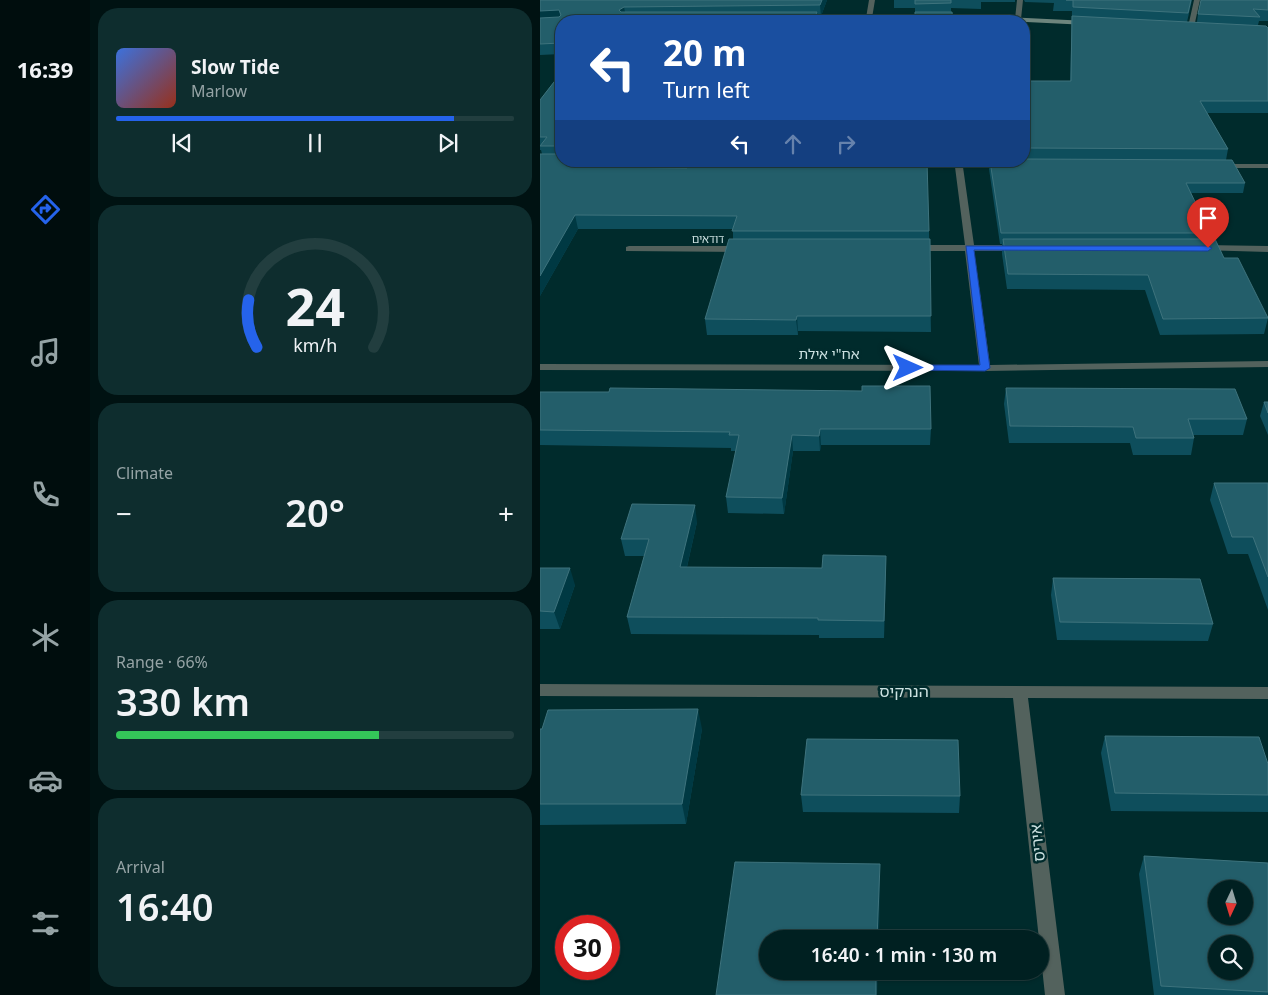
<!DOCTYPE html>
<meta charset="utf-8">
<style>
:root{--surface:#002021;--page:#0e2d2e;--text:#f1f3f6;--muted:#95a3a5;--line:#223e3f;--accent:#2563eb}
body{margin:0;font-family:"Noto Sans","Noto Sans Hebrew",sans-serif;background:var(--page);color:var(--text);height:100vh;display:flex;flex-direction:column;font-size:19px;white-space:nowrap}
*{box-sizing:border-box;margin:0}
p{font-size:16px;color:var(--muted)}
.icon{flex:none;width:28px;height:28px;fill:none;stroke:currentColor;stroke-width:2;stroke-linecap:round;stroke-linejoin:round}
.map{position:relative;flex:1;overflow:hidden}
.panel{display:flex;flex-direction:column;gap:8px;padding:8px;background:#001212;width:450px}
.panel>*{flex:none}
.hud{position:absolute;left:15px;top:15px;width:475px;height:152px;border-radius:20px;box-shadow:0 1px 4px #0004,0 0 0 1px var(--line);background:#1a4fa0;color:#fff;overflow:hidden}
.needle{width:32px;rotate:184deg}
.buttons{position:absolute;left:668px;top:880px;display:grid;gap:10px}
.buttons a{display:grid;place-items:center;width:45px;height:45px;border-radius:50%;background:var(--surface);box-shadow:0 1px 4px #0004,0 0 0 1px var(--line);font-size:25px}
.speed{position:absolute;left:15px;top:915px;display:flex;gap:10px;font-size:25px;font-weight:700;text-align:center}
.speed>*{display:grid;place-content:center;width:65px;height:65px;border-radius:50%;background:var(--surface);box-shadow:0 1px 4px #0004,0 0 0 1px var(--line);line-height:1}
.speed .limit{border:8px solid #d22;background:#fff;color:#111}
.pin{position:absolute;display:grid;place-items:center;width:42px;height:42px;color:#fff;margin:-51px -21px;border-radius:50% 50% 50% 0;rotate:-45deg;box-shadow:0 0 5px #0007}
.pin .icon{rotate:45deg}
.me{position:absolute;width:55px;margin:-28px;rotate:90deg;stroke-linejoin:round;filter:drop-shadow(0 0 4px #0008)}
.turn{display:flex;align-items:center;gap:18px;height:105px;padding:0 25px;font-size:22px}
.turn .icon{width:65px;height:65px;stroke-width:2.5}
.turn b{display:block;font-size:35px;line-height:42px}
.lanes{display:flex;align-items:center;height:48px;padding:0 25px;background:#0003;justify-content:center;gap:25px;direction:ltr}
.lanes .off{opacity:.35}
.big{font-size:38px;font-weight:600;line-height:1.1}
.panel .tile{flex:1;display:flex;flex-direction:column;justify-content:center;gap:8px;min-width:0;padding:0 18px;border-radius:20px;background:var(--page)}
.panel .dial{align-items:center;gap:0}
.dial svg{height:130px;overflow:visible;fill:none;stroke:var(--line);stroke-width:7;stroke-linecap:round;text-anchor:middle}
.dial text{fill:var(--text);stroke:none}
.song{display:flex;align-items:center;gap:15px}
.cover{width:60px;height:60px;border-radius:8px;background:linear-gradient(135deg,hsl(220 70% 55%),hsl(10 70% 35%))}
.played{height:5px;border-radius:2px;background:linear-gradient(90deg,var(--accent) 85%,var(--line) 85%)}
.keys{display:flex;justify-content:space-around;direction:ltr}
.heat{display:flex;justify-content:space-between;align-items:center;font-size:28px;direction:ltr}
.charge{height:8px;border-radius:4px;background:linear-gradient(90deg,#34c759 66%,var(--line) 0)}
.trip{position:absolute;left:219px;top:930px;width:290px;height:50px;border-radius:25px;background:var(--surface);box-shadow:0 1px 4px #0004,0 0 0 1px var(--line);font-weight:600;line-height:50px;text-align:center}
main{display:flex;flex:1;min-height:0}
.tab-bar{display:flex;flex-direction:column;width:90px;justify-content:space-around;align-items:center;background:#000d0d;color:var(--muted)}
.tab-bar .icon{width:35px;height:35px}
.tab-bar .active{color:var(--accent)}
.tab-bar b{font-size:22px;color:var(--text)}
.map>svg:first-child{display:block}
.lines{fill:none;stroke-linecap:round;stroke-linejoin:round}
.street{fill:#53625d;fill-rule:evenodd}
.secondary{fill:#6d857d;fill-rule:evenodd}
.wall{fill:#0e4e5c}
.shaded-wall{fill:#003943}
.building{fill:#235e6a;stroke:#3e737d;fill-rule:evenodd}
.route{fill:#2563eb;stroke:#184099}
.labels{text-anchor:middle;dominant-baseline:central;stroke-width:5;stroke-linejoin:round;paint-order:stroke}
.far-street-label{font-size:11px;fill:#cde2e2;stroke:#002b2c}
.street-label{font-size:14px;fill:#cde2e2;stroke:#002b2c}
.near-street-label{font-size:16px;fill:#cde2e2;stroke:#002b2c}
</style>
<main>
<nav class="tab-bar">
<b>16:39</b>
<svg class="icon active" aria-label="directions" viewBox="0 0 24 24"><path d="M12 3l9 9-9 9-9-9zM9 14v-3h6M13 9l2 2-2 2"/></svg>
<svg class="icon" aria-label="music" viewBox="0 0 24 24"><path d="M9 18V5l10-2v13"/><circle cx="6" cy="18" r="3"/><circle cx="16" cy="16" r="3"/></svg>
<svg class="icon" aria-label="phone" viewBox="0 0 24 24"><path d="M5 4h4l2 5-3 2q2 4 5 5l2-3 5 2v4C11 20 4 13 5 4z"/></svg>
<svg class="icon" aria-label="climate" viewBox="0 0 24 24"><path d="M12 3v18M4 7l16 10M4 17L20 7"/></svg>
<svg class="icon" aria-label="car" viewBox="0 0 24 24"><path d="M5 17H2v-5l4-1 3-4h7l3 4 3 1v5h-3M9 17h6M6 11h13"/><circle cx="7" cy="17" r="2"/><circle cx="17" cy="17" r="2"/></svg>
<svg class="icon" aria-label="filters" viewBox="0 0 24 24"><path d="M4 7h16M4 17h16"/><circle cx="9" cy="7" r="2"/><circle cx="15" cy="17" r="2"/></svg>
</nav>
<section class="panel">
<div class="tile">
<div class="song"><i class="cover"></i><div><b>Slow Tide</b><p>Marlow</p></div></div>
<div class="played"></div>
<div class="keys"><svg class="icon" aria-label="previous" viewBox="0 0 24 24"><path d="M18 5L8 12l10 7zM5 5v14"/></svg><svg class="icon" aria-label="pause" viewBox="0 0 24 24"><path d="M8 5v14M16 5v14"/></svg><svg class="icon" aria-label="next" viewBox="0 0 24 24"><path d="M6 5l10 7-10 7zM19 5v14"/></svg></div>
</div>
<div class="tile dial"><svg viewBox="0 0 100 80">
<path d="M14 69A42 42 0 1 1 86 69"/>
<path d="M14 69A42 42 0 0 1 9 40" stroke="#2563eb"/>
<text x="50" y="56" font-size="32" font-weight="700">24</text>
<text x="50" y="72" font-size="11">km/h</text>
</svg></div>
<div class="tile"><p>Climate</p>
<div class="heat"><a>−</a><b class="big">20°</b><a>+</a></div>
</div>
<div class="tile"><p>Range · 66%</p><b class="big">330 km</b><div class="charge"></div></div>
<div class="tile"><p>Arrival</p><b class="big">16:40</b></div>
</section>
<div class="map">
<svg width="728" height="995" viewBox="0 0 728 995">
<rect width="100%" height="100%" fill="#002b2c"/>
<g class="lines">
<path class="street" d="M329,0H335L332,18L329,20L326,18Z
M477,0H483L481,19L478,21L475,19Z
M654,0H660L654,27L651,29L648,27Z
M49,161L166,162L170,164L166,166L51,165L47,163Z
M368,162L466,163L470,165L466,167H423L434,245H478L482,248L478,251H434L450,365L728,361V367L445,371L0,370V364L439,365L425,251H373L369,248L373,245H425L415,167L371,166H368Z
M675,164H728V168H678L674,166Z
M663,245L728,246V252L660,250V246Z
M89,246H203L207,249L203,252L86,251V247Z
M0,684L728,687V699L488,698L525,995H505L473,698L0,696Z"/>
<path class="secondary" d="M447,16L548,21L551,23L548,25L447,20L261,21L258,19L261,17Z"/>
</g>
<path class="wall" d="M0,0H287L281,16H277L278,21H21V54L0,55Z
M354,0H475V2H441V9L411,8V12L375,21V8H354Z
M484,0H652L647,22H657L658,14L728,0V21H719L718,25L728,28V113H667L688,149L686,160L705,183L703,193H651L670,233L668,239L684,258L728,318L724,334L620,335L605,290L467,289L462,254V244H460L449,169L450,161H484V81H530L532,11H513L514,3L485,2Z
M21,73V161H65L66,167L389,231L391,332L258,331V335H167L165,319L193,239V229H38L0,296V154H2L1,150H0V100Z
M466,388L707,419L703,435H653L654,438L651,455H593L590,443H469L464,404Z
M0,392L391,429L390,445H281L280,451H253L244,514L188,513L186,497L196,451H191V448L0,445Z
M724,402H728V435L720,416Z
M674,483H728V610L708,554H688L670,500Z
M157,522L147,567L282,568L346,556V573L344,638H279V635L91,634L87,617L104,556H85L81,539Z
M0,568L35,585L20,629H0Z
M513,578L673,624L668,641L517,640L511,595Z
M0,729H162L146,824L0,825Z
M565,736L728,764V812L571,811L561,753Z
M261,795L420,796L419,813L263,812Z
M604,856L728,863V995H614L599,874Z"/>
<path class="shaded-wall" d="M282,0H287L281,16L280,5Z
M84,7L86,17L79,10Z
M19,10L21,20L0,22V11Z
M277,12L278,21H273Z
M60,161H65L66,167H57Z
M35,215L38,229L0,296V276Z
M257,316L258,331V335L256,320Z
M280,429L281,445L280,451L279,436Z
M252,435L253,451L244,514L242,498Z
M155,505L157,522L143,584L140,567Z
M346,556V573L344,638V621Z
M30,568L35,585L20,629L14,612Z
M158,709L162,729L146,824L142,804Z
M340,864V888L339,939H337Z
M336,971H338L337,995H336Z"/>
<path class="building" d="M0,0H282L280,5L84,7L79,10L81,12H277L273,21H21V43L0,44V18L19,17L21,15L19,10L0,11Z
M375,0H411V3L375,4Z
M526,0H651L648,13L533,7V0Z
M661,0H728V10L713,9L720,17L658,14Z
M375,12H412L413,21H375Z
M532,16L726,26L728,28V101H660L688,149L484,148V81H531Z
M21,73V146H0L7,137H0V100Z
M0,154H21V161H60L57,167L147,168L150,161H387L389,231H192L197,216L35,215L0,276Z
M484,159L692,160L705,183H646L670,233H461L450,161H484Z
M189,239H390L391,316H257L256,320L165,319Z
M463,239H675L684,258H698L728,318L623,319L608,275L468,274Z
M322,386H390L391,429H280L279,436L252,435L242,498L186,497L199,435H189L190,432L0,430V392H69L70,388L322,391Z
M466,388L695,389L707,419H648L654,438H596L593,427L470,426Z
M724,402H728V413Z
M674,483H728V577L713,537H692Z
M92,504L155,505L140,567L282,568L283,555L346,556L344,621L278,620V618L87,617L109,539H81Z
M0,568H30L14,612L0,611Z
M513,578L660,579L673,624L520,622Z
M158,709L142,804H0V729H2L8,710Z
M565,736L719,737L728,764V795L575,793Z
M267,739L418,740L420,796L261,795Z
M604,856L728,863V992L621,986ZM676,889H704V916H676ZM676,944H704V971H676Z
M195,862L340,864L337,939H228V971H336V995H176Z"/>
<path class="route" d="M426,246H668L672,248L668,251L434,250L450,368L445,371L364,370V366L368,365H440Z"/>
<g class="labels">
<g class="far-street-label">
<text x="168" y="238">דודאים</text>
</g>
<g class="street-label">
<text x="289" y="353">אח"י אילת</text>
</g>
<g class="near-street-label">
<text x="364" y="691">הנרקיס</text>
<text transform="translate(497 843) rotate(-96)">איריס</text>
</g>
</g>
</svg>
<div class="buttons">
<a><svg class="needle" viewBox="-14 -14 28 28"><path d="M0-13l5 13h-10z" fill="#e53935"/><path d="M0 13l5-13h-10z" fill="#95a3a5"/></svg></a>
<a><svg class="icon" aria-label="search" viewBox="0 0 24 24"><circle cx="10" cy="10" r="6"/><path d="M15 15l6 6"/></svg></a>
</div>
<div class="speed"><div class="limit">30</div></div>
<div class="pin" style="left:668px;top:248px;background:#d93025"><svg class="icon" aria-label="arrive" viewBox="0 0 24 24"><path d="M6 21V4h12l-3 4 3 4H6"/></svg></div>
<svg class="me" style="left:368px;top:368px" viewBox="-20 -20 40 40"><path d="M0-17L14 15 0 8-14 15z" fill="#2563eb" stroke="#fff" stroke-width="4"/></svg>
<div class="trip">16:40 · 1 min · 130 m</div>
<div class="hud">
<div class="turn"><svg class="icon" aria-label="left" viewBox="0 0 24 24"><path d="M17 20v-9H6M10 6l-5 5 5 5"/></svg><div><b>20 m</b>Turn left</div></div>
<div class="lanes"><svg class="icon" aria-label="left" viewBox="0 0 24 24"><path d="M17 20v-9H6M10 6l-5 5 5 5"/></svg><svg class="icon off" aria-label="ahead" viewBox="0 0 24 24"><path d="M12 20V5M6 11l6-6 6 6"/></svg><svg class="icon off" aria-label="right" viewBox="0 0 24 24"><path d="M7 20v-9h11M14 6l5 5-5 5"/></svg></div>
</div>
</div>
</main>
